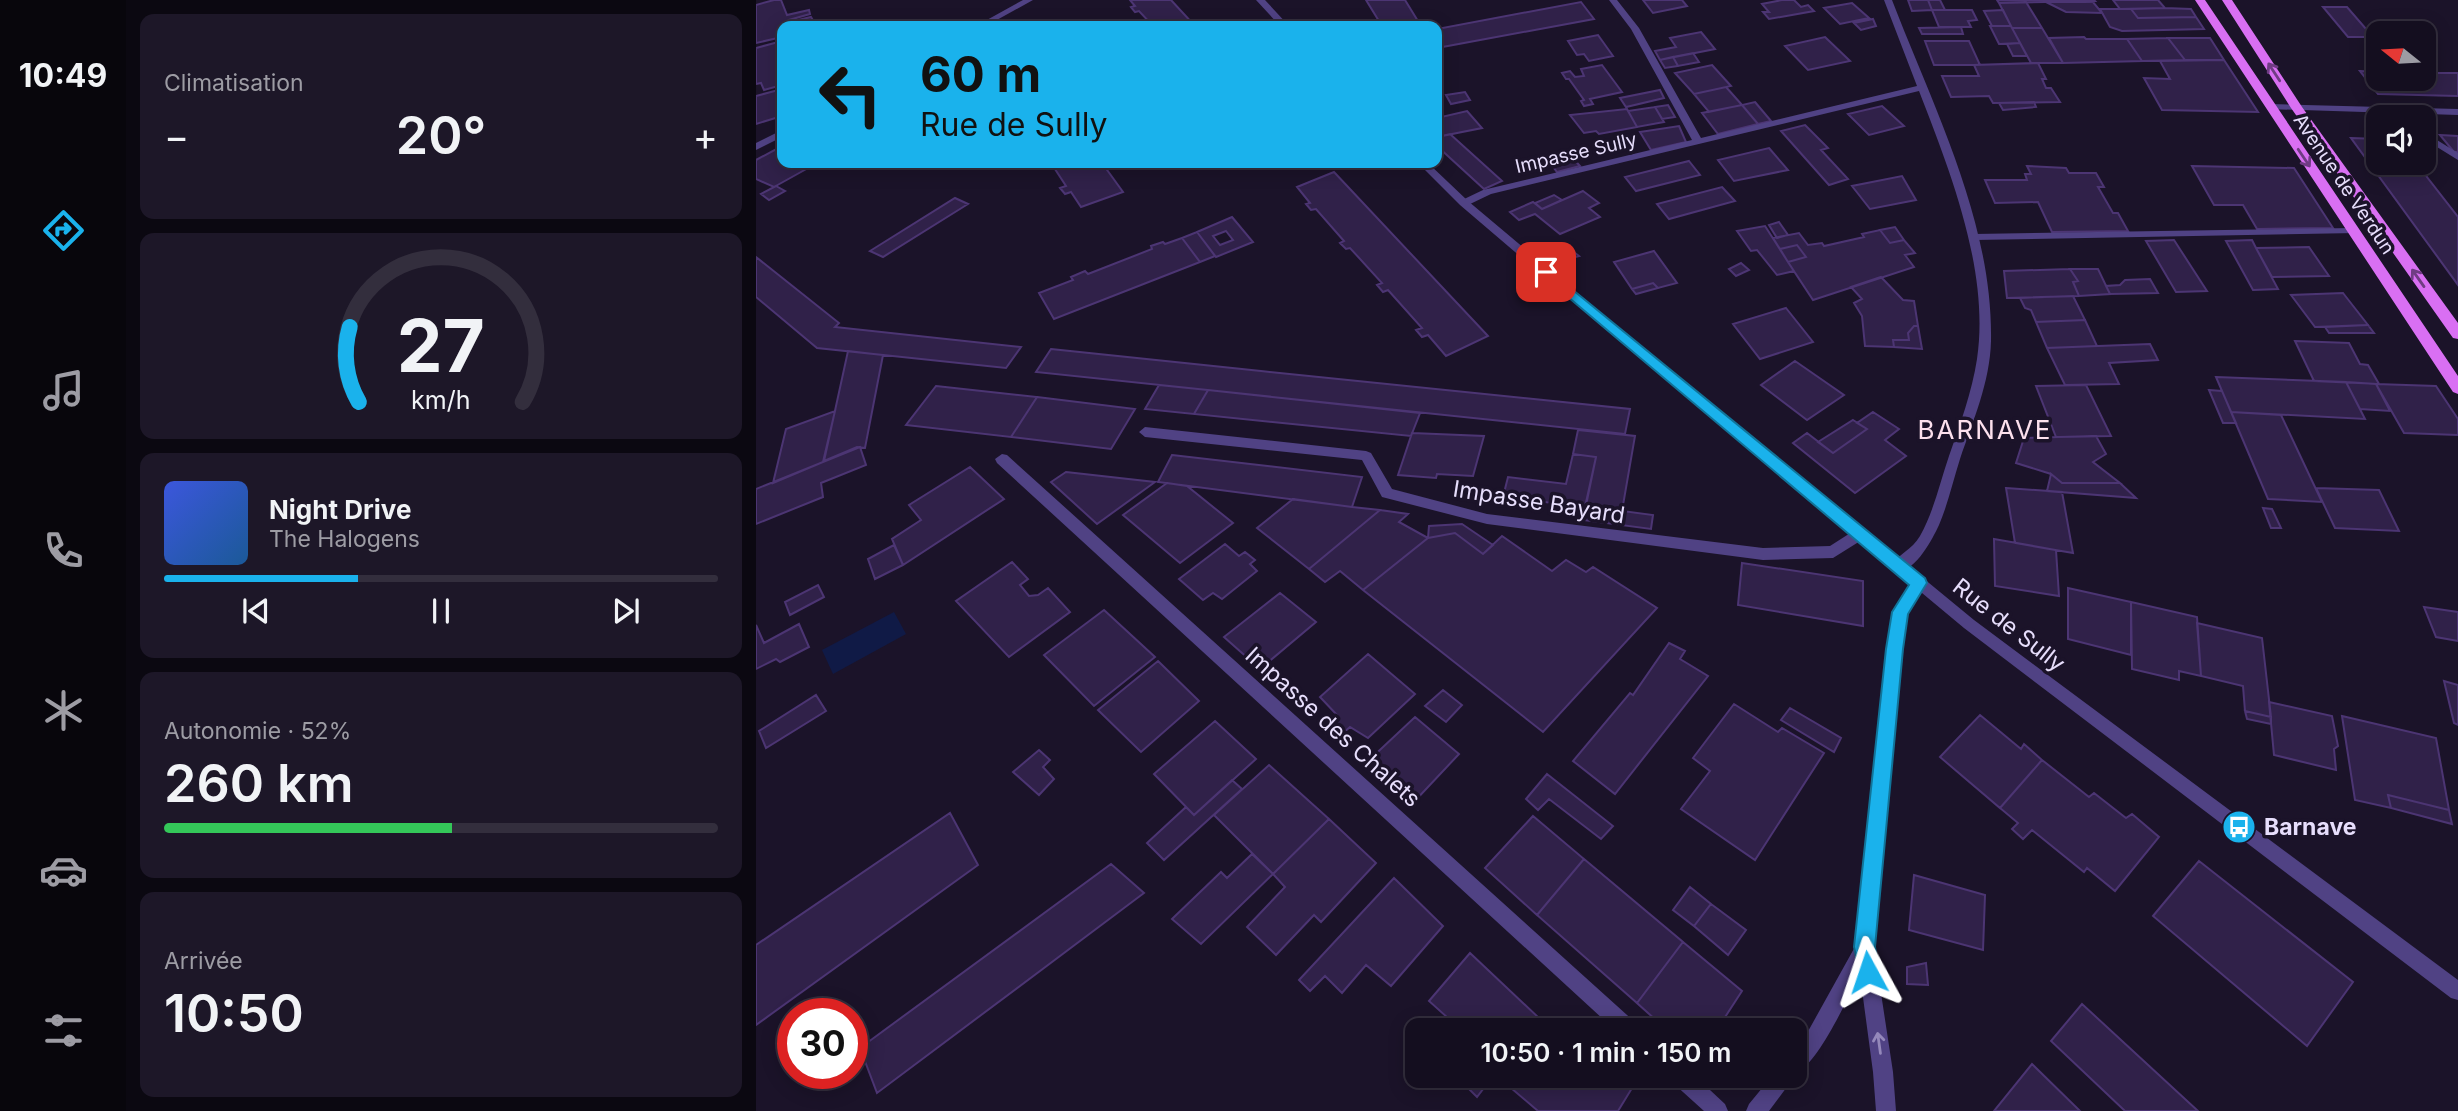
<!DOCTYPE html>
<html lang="fr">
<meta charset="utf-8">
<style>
:root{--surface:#140e1f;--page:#1d1728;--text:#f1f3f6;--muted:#9d9ca4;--line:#332e3d;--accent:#1ab2ec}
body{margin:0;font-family:Inter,sans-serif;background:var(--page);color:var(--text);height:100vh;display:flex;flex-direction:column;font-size:26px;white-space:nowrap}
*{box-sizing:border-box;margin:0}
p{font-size:23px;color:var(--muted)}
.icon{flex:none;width:38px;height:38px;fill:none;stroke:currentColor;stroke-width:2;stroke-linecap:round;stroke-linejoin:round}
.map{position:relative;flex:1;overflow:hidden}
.panel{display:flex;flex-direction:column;gap:14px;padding:14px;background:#0b0811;width:630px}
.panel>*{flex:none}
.banner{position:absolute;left:21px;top:21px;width:665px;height:147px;border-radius:14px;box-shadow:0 4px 18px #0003,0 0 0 2px var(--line);background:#1ab2ec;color:#111;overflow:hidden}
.needle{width:46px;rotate:288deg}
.tools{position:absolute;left:1610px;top:21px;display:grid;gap:14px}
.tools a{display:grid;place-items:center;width:70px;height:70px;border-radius:14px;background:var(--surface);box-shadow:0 4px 18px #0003,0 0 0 2px var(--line);font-size:35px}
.speed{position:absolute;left:21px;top:998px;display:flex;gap:14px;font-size:35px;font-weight:700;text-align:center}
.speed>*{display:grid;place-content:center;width:91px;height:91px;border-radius:50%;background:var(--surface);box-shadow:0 4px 18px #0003,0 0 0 2px var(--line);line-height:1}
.speed .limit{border:10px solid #d22;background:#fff;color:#111}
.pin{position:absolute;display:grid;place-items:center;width:60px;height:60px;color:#fff;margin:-30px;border-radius:14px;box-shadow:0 4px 10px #0006}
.me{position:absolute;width:77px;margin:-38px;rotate:355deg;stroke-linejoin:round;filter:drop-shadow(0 0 5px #0008)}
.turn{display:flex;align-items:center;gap:24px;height:147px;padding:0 28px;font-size:32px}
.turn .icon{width:91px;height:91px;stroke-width:2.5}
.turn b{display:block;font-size:49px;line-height:60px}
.big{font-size:52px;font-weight:600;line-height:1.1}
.panel .widget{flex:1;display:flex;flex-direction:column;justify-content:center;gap:10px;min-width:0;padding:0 24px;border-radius:14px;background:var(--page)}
.panel .dial{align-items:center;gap:0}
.dial svg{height:182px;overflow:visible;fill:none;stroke:var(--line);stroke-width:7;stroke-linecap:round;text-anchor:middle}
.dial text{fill:var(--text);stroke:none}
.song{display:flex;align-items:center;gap:21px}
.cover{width:84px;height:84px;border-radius:10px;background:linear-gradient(135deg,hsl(230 70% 55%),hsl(210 70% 35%))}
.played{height:7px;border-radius:4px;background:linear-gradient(90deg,var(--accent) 35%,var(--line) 35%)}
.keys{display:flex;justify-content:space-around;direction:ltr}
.heat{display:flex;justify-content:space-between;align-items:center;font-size:38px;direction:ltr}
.charge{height:10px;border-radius:5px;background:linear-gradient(90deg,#34c759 52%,var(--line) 0)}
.trip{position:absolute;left:649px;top:1018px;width:402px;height:70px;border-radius:14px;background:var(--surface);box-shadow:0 4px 18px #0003,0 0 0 2px var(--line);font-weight:600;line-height:70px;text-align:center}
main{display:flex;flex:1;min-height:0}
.tabs{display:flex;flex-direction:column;width:126px;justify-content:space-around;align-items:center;background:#08060c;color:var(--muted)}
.tabs .icon{width:49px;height:49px}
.tabs .active{color:var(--accent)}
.tabs b{font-size:32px;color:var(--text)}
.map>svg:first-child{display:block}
.water{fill:#101a46}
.building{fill:#302149;stroke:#4c3573;stroke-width:2;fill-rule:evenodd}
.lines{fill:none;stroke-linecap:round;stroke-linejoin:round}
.service{fill:#504284;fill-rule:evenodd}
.pedestrian{fill:#504284;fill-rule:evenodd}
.minor{fill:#504284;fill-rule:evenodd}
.tertiary{fill:#504284;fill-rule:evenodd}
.primary{fill:#d96ff3;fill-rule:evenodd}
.oneway{stroke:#703c84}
.oneway2{stroke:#9488ba}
.route{fill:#1ab2ec;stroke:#117499;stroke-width:2}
.labels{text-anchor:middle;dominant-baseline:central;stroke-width:7;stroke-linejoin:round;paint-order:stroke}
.far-street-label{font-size:19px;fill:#e7defc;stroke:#1b1329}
.street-label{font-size:23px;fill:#e7defc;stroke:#1b1329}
.poi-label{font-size:23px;font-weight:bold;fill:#e7defc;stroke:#1b1329;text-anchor:start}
.quarter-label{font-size:26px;letter-spacing:2px;fill:#fce0ed;stroke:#1b1329}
</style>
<main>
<nav class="tabs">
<b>10:49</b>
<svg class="icon active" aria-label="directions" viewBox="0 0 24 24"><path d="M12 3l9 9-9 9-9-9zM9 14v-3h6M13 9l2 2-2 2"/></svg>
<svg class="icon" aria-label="music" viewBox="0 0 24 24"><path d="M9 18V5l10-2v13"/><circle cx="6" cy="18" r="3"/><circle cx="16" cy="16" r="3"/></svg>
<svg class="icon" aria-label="phone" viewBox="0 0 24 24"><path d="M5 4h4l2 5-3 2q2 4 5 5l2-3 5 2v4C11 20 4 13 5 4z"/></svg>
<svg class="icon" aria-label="climate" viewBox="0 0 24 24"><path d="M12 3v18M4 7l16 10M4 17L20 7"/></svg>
<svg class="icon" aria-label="car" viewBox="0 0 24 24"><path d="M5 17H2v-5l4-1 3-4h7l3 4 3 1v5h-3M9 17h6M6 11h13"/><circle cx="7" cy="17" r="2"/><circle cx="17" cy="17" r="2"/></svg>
<svg class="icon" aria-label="filters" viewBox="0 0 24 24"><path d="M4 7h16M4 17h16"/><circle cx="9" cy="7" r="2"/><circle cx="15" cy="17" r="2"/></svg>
</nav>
<section class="panel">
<div class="widget"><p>Climatisation</p>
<div class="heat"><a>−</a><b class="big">20°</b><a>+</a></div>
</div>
<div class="widget dial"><svg viewBox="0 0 100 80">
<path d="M14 69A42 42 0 1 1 86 69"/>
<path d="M14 69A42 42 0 0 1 10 36" stroke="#1ab2ec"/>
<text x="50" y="56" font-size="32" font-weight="700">27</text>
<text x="50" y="72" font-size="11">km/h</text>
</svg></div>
<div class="widget">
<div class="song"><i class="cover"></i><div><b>Night Drive</b><p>The Halogens</p></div></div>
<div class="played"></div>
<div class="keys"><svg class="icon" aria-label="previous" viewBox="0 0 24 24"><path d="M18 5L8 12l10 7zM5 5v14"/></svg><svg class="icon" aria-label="pause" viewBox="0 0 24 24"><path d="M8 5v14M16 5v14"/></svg><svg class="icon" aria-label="next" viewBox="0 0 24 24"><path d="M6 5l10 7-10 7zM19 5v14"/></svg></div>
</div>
<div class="widget"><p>Autonomie · 52%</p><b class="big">260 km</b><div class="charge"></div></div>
<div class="widget"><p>Arrivée</p><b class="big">10:50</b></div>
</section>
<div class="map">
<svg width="1702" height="1111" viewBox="0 0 1702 1111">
<rect width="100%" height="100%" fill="#1b1329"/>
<path class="water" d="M138,612L150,634L77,674L66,650Z"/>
<path class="building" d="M18,0H25L31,15L53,10L54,14L33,20L34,22L55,17L58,22L42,26H26V37L0,43V5Z
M374,0H415L439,26H397L383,11L379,12L375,7L379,6Z
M610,0H649L665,26H626Z
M887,0H926L931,6L897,13Z
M1026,0H1038L1045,7L1052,5L1058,11L1013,19L1007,12H1013L1006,4Z
M1152,0H1172L1176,10L1156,11Z
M1172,0H1184L1189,10H1176Z
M1241,0H1338L1339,1L1243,3Z
M1357,0H1402L1409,8L1364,9Z
M825,2L838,19L681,48V29Z
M1270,2L1286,28H1256L1243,3Z
M1290,2H1337L1346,13L1310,12Z
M1096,3L1113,18L1084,24L1068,8Z
M1567,7H1591L1617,37H1592Z
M1409,8L1435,9L1440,17L1382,18L1375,9Z
M1344,9H1375L1382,18L1440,17L1448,29L1366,31L1354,27Z
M1176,10H1216L1221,20L1212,21L1215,27H1183Z
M1247,10L1255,26H1236L1228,11Z
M1117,19L1120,26L1105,30L1098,23Z
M1234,26H1255L1264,43L1243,44Z
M1205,27L1207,34H1166L1163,28Z
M1256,28H1286L1307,63H1275Z
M945,32L959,49L904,60L899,51L920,47L914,38Z
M842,35L857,56L833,61L828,54L821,55L812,41Z
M1069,37L1094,61L1052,70L1029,46Z
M1328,37L1330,39H1371L1386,61L1307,63L1293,38Z
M1412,38H1454L1468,60H1429Z
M1412,38L1429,60L1386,61L1371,39Z
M26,41V85L8,90L5,83L0,84V48Z
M1169,41H1213L1224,65H1178Z
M1264,43L1271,56H1257L1251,44Z
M937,53L943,62L922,66L917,57Z
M917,57L922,66L909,68L904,60Z
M1468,60L1502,112L1406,110L1388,78L1414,79L1404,61Z
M1282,63L1290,79H1286L1290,88H1295L1304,102L1237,103L1233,96L1195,97L1186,76H1223L1218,65Z
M846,65L866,92L834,99L837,104L828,106L825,101L828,100L813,79H810L806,73L814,71L819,77L828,76L825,69Z
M956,65L975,86L938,94L919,73Z
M1604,71L1622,72V79H1668V73H1702V96L1622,94Z
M970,87L986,105L953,112L938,94Z
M26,89V116L0,124V96Z
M904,90L908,98L870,107L864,98Z
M709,92L714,100L695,104L690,95Z
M999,102L1015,121L1002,124L986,105Z
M1278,102L1280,107L1247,110L1243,103Z
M912,105L919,117L906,119L899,107Z
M986,105L1002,124L962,134L946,113Z
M1126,106L1148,126L1113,135L1092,114Z
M899,107L908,122L881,127L872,111Z
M871,109L881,127L843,134L840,131L828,133L814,115Z
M711,111L726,128L681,137V118Z
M1049,125L1072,148L1065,150L1092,179L1073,185L1025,131Z
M923,126L930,142L895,150L884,132Z
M694,134L746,181L728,189L681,146V137Z
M1684,135L1702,136V152H1698Z
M1595,138L1622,139V163H1660L1702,217V285Z
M26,146V163H61L18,187L0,179V160Z
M1013,148L1032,170L978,181L962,160Z
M814,155L824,166L801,172L792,160Z
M933,161L944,175L880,191L869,177Z
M295,163H346L367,192L325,207L315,192L309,194L304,188L310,186Z
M1271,166L1310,168L1313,173H1340L1348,187H1342L1357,213H1362L1372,231L1296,232L1282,202L1239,203L1229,180H1271L1269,174H1275Z
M1436,166L1538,168L1577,228L1501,229L1487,205H1458Z
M578,172L732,336L690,356L672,335L666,337L660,330L666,328L632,290L627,292L621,285L626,283L594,248L590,249L584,243L588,241L560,209L555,210L550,204L554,203L541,187Z
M1146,176L1160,200L1114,209L1096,186Z
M20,186L29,191L13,200L5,194Z
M966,187L979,201L913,219L901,204Z
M827,191L843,203L833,208L844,217L804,234L779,214L763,220L754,212L777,202L786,209Z
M798,195L806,200L786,209L779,203Z
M199,198L212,204L127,257L114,251Z
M476,217L497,242L460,257L441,232ZM470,231L477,240L464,245L457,236Z
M1023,222L1032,235L1021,238L1013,225Z
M1009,226L1032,262L1038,271L1021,275L1001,250L995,251L981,231Z
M1139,227L1148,240L1134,243L1124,230Z
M1124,230L1134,243L1148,240L1159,253L1149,255L1158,267L1057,300L1032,262L1050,257L1041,245L1024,249L1017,238L1043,233L1052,245L1066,243L1068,246L1108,237L1106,234Z
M441,232L459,256L444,262L426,238Z
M426,238L444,262L298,319L283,293L317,280L315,277L329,271L332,274L396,249L395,246L407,242L409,244Z
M1418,240L1451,291L1420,292L1390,241Z
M1496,240L1500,248L1522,289L1497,290L1470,241Z
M807,244L823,256L809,260L797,249Z
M1041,245L1050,257L1032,262L1024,249Z
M1553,247L1573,276L1516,277L1500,248Z
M898,251L921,283L902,288L897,283L876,289L858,262Z
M0,257L83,323L79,327L265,347L250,368L61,348L0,297Z
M985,263L993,270L980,276L973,269Z
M1314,269H1342L1354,294L1323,296L1317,282L1322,281Z
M1314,269L1322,281L1317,282L1323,296L1251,298L1248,271Z
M1125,277L1147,300L1158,301L1162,326H1158L1152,333L1153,340H1137L1138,347L1109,346L1106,316L1098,303L1106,299L1095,287Z
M1394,279L1402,293L1354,294L1350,286L1364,285L1369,280Z
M897,283L902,288L880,294L876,289Z
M1587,293L1612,325L1559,327L1535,295Z
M1317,296L1329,320L1280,322L1275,310L1269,308L1264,298Z
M1030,308L1057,342L1004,359L977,324Z
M1329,320L1341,346L1291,348L1280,322Z
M1612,325L1618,333H1573L1569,327Z
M1158,326H1162L1166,349L1138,347L1137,340H1153L1152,333Z
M1539,341L1593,343L1604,364L1612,365L1623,384L1558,381Z
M1394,344L1402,360L1353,363L1363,384L1309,385L1291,348Z
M295,349L505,371L874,409L869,434L280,372Z
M92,351L127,355L109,448L101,447L68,461Z
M1039,361L1088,395L1051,420L1005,385Z
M1460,377L1590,382L1609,419L1475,412Z
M1590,382L1620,384L1634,411L1604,409Z
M1620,384L1680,386L1702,419V435L1648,433Z
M403,385L452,390L438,414L389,409Z
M1330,385L1355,436L1300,437L1280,386Z
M180,386L281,397L255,437L150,425Z
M452,390L664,413L655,436L438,414Z
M1453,390L1466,391L1480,423H1467Z
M281,397L379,409L355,449L255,437Z
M79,411L67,462L17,483L30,429Z
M1117,412L1143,429L1129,440L1150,456L1099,493L1037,443L1051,433L1077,453L1111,429L1101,423Z
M1475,412L1525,415L1566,502L1512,499Z
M1097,420L1111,429L1077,453L1062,442Z
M822,430L879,436L866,511L897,515L895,529L827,520L840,457L817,454Z
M656,433L728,436L717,476L681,474L680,478L642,475Z
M1340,436L1350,454L1337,462L1364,483H1306L1295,474L1260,463L1268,438Z
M104,447L110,465L65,483L67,497L0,524V489Z
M817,454L840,457L829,507L747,497L752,477L810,484Z
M416,455L606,477L596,507L402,482Z
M214,467L248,499L147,565L136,539L165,520L153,505Z
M310,472L399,482L341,524L295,482Z
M1295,474L1306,483H1364L1380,498L1291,491Z
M411,483L431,486L477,523L424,563L367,515Z
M1250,488L1306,492L1317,553L1259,543Z
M1560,488L1623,490L1643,531L1579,528Z
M537,499L596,507L624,510L553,569L501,528Z
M1507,508L1516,509L1525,528H1515Z
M624,510L652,514L643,522L672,538L607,590L584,571L569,582L553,569Z
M706,524L737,545L727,554L699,533L672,538L673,526Z
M699,533L727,554L746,536L796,571L810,560L830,572L837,567L901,608L787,732L607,590L672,538Z
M1238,539L1300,550L1303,596L1239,586Z
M469,544L483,556L489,552L499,560L494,564L501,571L466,599L457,593L447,600L423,579Z
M138,545L147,565L119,579L112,559Z
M256,562L272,579L264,585L273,596L282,595L292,588L314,612L253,657L200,601Z
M986,563L1107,581V626L982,605Z
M62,585L68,597L34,615L29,602Z
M1312,588L1375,602V655L1312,639Z
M524,593L560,622L504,669L468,637Z
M1375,602L1441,617L1445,676L1423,671V680L1376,669Z
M1668,607L1702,612V641L1680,637Z
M348,610L399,657L338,706L288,655Z
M1441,623L1506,638L1515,717L1489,711L1487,686L1445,676Z
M43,624L53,647L24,662L20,659L0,669V625L8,643Z
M913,643L929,651L924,659L952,676L859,794L817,761L874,693L877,695Z
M612,654L659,694L612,738L594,727L586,734L573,722L581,715L564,697Z
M402,661L443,701L385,752L342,710Z
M1688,681L1702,685V725L1698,723Z
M687,690L706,705L690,722L669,706Z
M60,695L70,711L10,748L3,731Z
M1513,702L1576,716L1582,746L1578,749L1580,770L1518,755Z
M978,704L1022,732L1026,728L1068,753L999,860L925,809L954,771L937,758Z
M1034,708L1085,738L1078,752L1025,720Z
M1489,711L1515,717V724L1491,719Z
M1224,715L1265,749L1268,744L1286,760L1244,808L1184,757Z
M1586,716L1680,738L1693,810L1632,795L1635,808L1599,800Z
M659,717L703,754L656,804L610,763Z
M459,721L500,759L438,815L398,774Z
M283,750L294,760L287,767L298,779L283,795L257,772Z
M1286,760L1333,797L1338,793L1370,818L1376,814L1403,837L1359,891L1331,868L1328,872L1276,830L1267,839L1256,829L1262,823L1244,808Z
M513,765L573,819L517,874L458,815Z
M791,774L857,826L845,839L793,799L782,810L770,799Z
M476,780L486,789L408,860L391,843L430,807L438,815Z
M1632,795L1693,810L1696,824L1635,808Z
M194,813L222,865L0,1025V945Z
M777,816L828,859L781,915L729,868Z
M573,819L620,863L565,922L558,915L520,955L491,927L529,887L517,874Z
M496,854L517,874L445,944L416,919L465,872L471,878Z
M828,859L927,942L881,1003L781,915Z
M1443,861L1597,982L1551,1046L1397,916Z
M355,864L388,893L121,1093L104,1048Z
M1158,875L1229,895L1227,950L1153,930Z
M638,878L687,926L635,986L610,965L586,993L569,976L554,991L543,980Z
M934,887L955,904L938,926L917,910Z
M955,904L990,930L972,955L938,926Z
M927,942L986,991L960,1031H912L881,1003Z
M714,953L783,1018L773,1031H681L692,1018L673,1001Z
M1170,963L1172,985L1151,984V967Z
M1326,1004L1442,1111H1369L1295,1041Z
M1276,1064L1324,1111H1238Z
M700,1076H737L721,1097Z
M752,1076H772L781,1085L788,1076H877L881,1080L862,1111H782L748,1082Z"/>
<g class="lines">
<path class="service" d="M1668,132L1702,153V160L1668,139Z
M389,427L610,451L615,453L636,489L731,514L1007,548L1074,546L1099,530H1109L1111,534L1109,538L1077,558L1007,560L731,524L626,497L606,460L389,437L383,432Z"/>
<path class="pedestrian" d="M1597,228L1601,229V233L1218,240L1213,237L1218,234Z"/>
<path class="minor" d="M267,0H277L230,26H220Z
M853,0H861L883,28L945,138L1161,86L1128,0H1136C1178,109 1237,222 1235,341C1234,382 1217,421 1204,459C1197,481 1192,504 1183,525C1176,540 1157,577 1137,570L1135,566C1142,554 1156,550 1164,536C1178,511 1184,482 1193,456C1204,424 1216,392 1221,359C1234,271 1194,171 1163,91L735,194L712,205H704V201L727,190L936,140L875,29Z
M1514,104L1702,109V115L1511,109V105Z
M26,130V137L0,150V143Z
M246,454L251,455L881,1024L883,1031H860L241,463L239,459Z
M1163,577L1168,579L1170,583L1151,613L1118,947L1137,1072L1140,1111H1120L1117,1072L1104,975C1091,998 1063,1063 1040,1073V1048L1050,1035L1100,945L1137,612L1158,579Z
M914,1076H939L969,1104L972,1111H948L917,1083Z
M1016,1076H1039L1013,1111H990L993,1104Z"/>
<path class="tertiary" d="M500,0H509L533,26H524Z
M662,163H672L712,201L856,322L1218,620L1702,980V1000L1695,998L1208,628L848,328L704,205Z"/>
<path class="primary" d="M1439,0H1449L1702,376V394L1697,392Z
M1466,0H1476L1546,107L1702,323V339L1697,338L1535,108Z"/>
</g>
<defs><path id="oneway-shaft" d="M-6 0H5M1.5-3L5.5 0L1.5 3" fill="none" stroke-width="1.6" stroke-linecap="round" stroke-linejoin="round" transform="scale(1.75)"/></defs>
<g class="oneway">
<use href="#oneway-shaft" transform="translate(1518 72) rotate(-123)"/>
<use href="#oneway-shaft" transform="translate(1548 158) rotate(56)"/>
<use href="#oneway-shaft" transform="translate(1662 278) rotate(-125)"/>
</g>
<use class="oneway2" href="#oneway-shaft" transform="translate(1123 1043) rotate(-98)"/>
<path class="route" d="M790,268L1169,578L1171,583L1152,614L1147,649L1119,947L1123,972L1120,979L1112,982L1105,979L1098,947L1130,649L1136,612L1153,585L786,275V269Z"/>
<defs>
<symbol id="bus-disc" viewBox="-11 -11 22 22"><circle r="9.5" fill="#1ab2ec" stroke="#1b1329"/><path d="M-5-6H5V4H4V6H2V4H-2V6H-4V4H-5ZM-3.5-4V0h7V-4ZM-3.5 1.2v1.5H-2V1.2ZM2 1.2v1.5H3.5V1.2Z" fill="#fff"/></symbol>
</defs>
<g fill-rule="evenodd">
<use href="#bus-disc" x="1464" y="808" width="38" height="38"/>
</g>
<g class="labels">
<g class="far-street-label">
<text transform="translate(820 153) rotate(-13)">Impasse Sully</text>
<text transform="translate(1588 184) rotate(56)">Avenue de Verdun</text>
</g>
<g class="street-label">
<text transform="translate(783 502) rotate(9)">Impasse Bayard</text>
<text transform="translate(1253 625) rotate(38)">Rue de Sully</text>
<text transform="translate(577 727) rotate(42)">Impasse des Chalets</text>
</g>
<g class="poi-label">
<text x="1508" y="827">Barnave</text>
</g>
<g class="quarter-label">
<text x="1229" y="429">BARNAVE</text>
</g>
</g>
</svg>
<div class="tools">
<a><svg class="needle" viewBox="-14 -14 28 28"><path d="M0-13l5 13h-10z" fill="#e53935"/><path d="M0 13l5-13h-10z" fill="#9d9ca4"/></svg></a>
<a><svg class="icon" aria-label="sound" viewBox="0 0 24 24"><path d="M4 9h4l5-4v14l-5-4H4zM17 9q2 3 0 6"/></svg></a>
</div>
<div class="speed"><div class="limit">30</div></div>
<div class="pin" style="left:790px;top:272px;background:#d93025"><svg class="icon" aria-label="arrive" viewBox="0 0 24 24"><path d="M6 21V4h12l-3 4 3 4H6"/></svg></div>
<svg class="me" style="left:1112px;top:972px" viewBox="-20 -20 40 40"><path d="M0-17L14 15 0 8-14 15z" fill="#1ab2ec" stroke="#fff" stroke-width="4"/></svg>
<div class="trip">10:50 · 1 min · 150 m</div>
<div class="banner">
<div class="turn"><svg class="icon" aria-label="left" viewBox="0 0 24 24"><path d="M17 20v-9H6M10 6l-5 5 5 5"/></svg><div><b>60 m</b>Rue de Sully</div></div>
</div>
</div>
</main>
